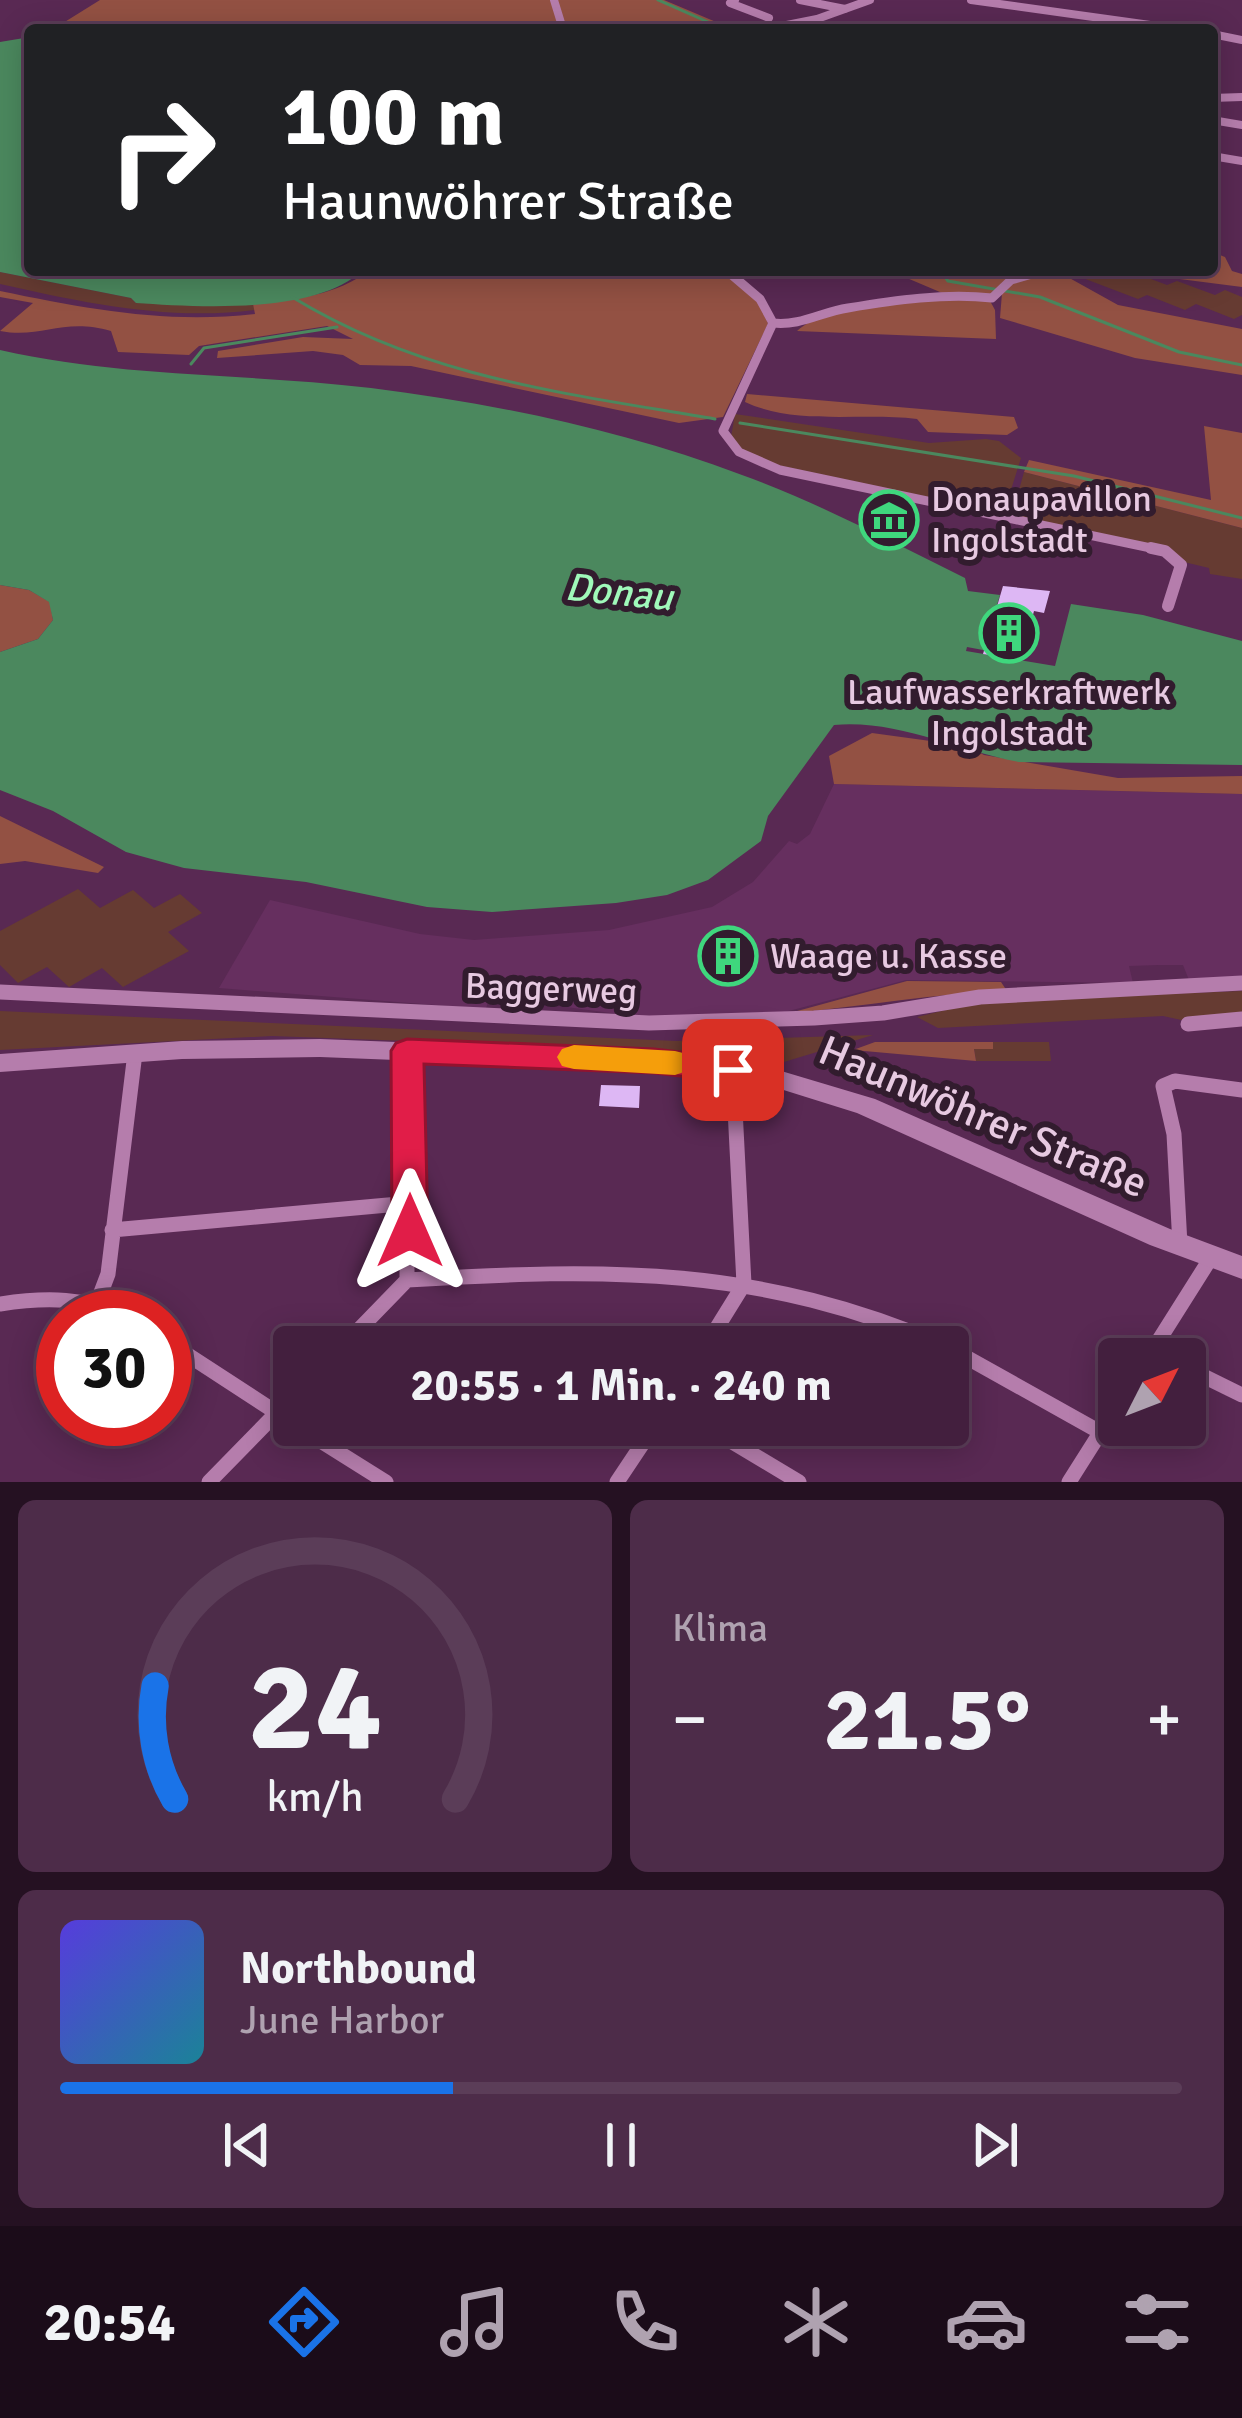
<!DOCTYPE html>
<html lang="de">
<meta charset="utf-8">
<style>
:root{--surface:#431f3e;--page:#4d2c49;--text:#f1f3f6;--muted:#afa2b0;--line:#5b3d58;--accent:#1a73e8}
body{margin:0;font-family:Signika,sans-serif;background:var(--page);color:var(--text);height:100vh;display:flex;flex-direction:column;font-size:45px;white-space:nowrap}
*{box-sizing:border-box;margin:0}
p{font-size:39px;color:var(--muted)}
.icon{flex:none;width:66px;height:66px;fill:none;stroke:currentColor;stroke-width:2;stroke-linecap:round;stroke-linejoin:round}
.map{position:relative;height:1482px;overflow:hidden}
.details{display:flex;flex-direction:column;gap:18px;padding:18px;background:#251122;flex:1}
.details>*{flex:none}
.top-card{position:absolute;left:24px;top:24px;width:1194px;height:252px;border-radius:12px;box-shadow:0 6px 30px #0003,0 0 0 3px var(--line);background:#202124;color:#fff;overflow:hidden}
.needle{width:78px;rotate:48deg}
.tools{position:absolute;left:1098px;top:1338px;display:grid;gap:24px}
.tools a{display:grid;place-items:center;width:108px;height:108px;border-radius:12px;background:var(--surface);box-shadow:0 6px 30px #0003,0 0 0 3px var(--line);font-size:60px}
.speed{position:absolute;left:36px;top:1290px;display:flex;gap:24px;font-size:60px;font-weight:700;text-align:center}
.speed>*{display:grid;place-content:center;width:156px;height:156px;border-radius:50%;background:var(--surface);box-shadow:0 6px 30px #0003,0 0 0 3px var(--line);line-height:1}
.speed .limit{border:18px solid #d22;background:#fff;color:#111}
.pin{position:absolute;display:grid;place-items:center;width:102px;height:102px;color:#fff;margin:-51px;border-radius:24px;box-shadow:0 6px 18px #0006}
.me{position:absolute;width:132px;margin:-66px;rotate:0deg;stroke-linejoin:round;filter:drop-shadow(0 0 9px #0008)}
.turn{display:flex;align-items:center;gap:42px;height:252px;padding:0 60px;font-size:54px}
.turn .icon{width:156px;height:156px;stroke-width:2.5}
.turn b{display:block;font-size:84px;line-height:102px}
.big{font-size:90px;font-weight:800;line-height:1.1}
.details .tile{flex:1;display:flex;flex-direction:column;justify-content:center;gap:18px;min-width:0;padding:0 42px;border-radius:18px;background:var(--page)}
.details .dial{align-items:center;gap:0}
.dial svg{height:312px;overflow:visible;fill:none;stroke:var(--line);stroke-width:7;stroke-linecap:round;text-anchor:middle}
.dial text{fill:var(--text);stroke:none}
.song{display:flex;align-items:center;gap:36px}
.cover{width:144px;height:144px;border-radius:18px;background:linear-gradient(135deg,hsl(250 70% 55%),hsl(190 70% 35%))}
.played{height:12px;border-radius:6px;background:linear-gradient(90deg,var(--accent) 35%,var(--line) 35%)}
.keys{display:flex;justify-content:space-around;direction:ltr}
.heat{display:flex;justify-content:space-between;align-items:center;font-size:66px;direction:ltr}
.details .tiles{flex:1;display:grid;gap:18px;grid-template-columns:1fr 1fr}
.tile:last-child{grid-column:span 2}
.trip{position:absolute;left:273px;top:1326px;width:696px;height:120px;border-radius:12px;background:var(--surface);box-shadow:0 6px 30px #0003,0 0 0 3px var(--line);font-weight:800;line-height:120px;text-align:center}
.menu{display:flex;height:192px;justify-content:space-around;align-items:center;background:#1b0c19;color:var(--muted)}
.menu .icon{width:84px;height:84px}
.menu .on{color:var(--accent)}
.menu b{font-size:54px;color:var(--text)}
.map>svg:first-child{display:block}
.built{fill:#662f5f}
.green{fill:#663b32}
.forest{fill:#935143}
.water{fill:#4b885e}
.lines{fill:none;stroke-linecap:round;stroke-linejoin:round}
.stream{stroke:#4b885e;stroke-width:3}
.building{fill:#ddb7f4}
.street-far3{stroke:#b57dac;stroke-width:8}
.street-far2{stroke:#b57dac;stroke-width:9}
.street-far1{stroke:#b57dac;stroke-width:12}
.street{stroke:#b57dac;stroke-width:15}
.secondary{fill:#b57dac;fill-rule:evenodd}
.route{fill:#e11d48;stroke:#92132f;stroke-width:3}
.slow{fill:#f59e0b}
.labels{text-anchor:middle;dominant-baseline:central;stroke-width:12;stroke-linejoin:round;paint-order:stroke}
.poi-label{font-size:36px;fill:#e7c9e1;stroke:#321c2e;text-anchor:start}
.street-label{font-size:36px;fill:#e7c9e1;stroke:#321c2e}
.water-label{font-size:39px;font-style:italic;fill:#a0f9ba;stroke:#321c2e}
.near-street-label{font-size:42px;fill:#e7c9e1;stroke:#321c2e}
</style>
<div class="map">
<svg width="1242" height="1482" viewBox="0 0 1242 1482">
<rect width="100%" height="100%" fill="#592953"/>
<path class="built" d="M834,784L1242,794V977L1189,980L1183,965H1158L1129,966L1133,983L906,980L785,1012L648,1018L529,1002L521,995L490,994L486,1009L219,988L270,900L420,934L474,940L609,930L712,907L753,882L789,841L797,844L810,834Z"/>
<path class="green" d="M1127,270L1167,285L1177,281L1215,295L1225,290L1242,297V315L1234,319L1196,304L1185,310L1147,295L1138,299L1067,272Z
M0,272L131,298L136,303L253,304L255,310C168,321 85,303 0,284Z
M735,414L929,443L986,439L999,441L1021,458L1005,509L999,512L767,463L741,449L731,437Z
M1024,472L1242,528V579L1210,574L1209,568L1184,562L1177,555L1012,515Z
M78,889L100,908L133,890L154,908L180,894L202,913L168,932L189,951L123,987L102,968L69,987L47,967L18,983L0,965V931Z
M1242,991V1013L1186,1021L1163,1016L938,1028L917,1017L983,1001Z
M0,1011L676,1041L873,1035L774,1065L712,1052L272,1036L0,1050Z
M993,1042H1049L1051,1061H976L974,1049H992Z"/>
<path class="forest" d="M100,0H664L735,30H602L548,21L463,24L466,30L192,25L55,28Z
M1212,252L1225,257L1232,271L1242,274V287L1164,277L1144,270H1212Z
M369,270H720C738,285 764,300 768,324L723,417L679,423L411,366L360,365L343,355L313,351L217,358L218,351L303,337L353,339L327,326L199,346L189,355L118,352L111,331C63,317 42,339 0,331L33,303L0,297V291C87,309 166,324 255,314L253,304C294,299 337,296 369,270Z
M888,270H1038L1016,275L989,299L995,310L996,339L797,331C832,300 902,310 947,295Z
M1055,270L1118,305L1242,329V375L1135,358L1000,318L1002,293L1014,280Z
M747,394L1014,417L1018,428L1007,435L928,432L917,419C862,412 796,426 745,402Z
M1204,426L1242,433V528L1024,472L1029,460L1211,500Z
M0,585L29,590L50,602L53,620L38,639L0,652Z
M872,733L967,746L984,755L1118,778L1242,776V794L834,784L829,756Z
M0,816L104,867L98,873L25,861L0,864Z
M907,981L1001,982L1007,991C934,993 862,1007 790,1013Z
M875,1042H993V1049H974L976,1061L853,1050Z"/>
<path class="water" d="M30,37V270H363C316,315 197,307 136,303L131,298L0,272V42Z
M0,350C123,378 247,373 371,388C498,404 622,430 742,475C819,503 892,542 965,578L968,591L1000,595L983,650L967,647L966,651L1055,666L1071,604L1143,615L1242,641V765L1019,762C959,751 897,719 834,725L768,816L761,841L708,880L667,895L616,903L492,912L427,907L306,882L184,868L126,852L53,811L0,790V652L38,639L53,620L49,602L29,590L0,585Z"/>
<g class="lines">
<path class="stream" d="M658,0L726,30
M940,270L948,281L1040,297L1179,352L1242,365
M292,297C425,378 564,393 715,419
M191,364L204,348L337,327
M740,423L1074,476L1242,518"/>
</g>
<path class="building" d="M1003,586L1050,591L1044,613L1034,611L1021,660L983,654Z
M601,1085L640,1086L639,1108L599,1106Z"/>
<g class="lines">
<path class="street-far3" d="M554,0L562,26
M735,0L730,3L769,18
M800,0L845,9
M971,0L1186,30
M552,30L562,26L591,30
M761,30L817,19L870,0
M1212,34L1242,40
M1212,98L1242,97
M1212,120L1242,125
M1212,156L1242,161"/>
<path class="street-far2" d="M726,270L760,299L773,323L723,431L739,452L780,470L1165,551
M773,323C801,326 821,312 848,308C895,300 945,293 992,298L1011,280L1046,270"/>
<path class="street-far1" d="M1151,548L1165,551L1181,565L1168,606"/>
<path class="street" d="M0,992L649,1023L814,1018L883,1013L980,997L1242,983
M1188,1024L1242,1019
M112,1230L410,1203
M1180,1245L1174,1134L1163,1086L1175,1081L1242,1090
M407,1280C608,1268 759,1265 948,1347
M97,1303L108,1274L135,1053
M0,1304C45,1297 87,1297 129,1317
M165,1340L294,1424
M342,1347L407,1280V1051
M705,1347L744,1284L733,1070
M948,1347L1100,1432
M1147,1359L1212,1256
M1185,1367L1242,1395
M295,1425L386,1482
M704,1425L799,1482
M209,1482L294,1395
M617,1482L655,1425
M1069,1482L1119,1403"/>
<path class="secondary" d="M320,1039L654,1052L761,1065L875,1099L1170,1229L1242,1256V1279L1150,1245L857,1113L761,1083L654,1070L320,1057L182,1059L0,1072V1054L182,1041Z"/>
</g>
<path class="route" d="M407,1039L654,1049L733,1058L744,1061L749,1070L744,1078L733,1082L654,1073L424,1064L428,1231L423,1241L410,1245L397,1241L392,1231L391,1051L396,1043Z"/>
<path class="slow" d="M574,1045L675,1051L687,1054L691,1063L687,1071L675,1075L574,1069L562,1066L557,1057L562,1049Z"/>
<defs>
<symbol id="museum-ring" viewBox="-11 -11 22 22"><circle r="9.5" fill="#321c2e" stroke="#3fd77d" stroke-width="1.5"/><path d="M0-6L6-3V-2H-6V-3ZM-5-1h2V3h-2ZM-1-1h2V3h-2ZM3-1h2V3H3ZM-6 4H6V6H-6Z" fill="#3fd77d"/></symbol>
<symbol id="building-ring" viewBox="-11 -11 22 22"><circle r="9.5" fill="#321c2e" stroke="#3fd77d" stroke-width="1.5"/><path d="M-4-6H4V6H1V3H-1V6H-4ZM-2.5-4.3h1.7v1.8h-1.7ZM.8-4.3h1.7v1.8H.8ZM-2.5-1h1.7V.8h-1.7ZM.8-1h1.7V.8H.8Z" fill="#3fd77d"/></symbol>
</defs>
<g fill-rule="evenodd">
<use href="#museum-ring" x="856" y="487" width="66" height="66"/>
<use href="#building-ring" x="976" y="600" width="66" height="66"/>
<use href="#building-ring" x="695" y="923" width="66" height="66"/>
</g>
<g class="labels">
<g class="poi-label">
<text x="931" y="499">Donaupavillon<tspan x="931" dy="41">Ingolstadt</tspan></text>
<text x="1009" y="692" text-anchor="middle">Laufwasserkraftwerk<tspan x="1009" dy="41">Ingolstadt</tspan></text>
<text x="770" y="956">Waage u. Kasse</text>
</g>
<g class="street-label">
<text transform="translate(551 989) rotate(2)">Baggerweg</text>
</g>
<g class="water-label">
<text transform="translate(619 592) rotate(6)">Donau</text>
</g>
<g class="near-street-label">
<text transform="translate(983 1117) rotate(23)">Haunwöhrer Straße</text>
</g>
</g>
</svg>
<div class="tools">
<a><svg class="needle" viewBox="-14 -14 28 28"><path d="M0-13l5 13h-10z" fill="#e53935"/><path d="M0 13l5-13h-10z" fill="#afa2b0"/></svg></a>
</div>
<div class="speed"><div class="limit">30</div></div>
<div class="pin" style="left:733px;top:1070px;background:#d93025"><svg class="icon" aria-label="arrive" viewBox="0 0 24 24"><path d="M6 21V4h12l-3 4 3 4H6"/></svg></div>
<svg class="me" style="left:410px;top:1231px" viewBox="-20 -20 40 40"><path d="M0-17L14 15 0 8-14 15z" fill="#e11d48" stroke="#fff" stroke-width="4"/></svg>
<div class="trip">20:55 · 1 Min. · 240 m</div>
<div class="top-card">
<div class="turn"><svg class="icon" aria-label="right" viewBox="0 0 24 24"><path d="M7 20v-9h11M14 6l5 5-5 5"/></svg><div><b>100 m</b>Haunwöhrer Straße</div></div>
</div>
</div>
<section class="details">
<div class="tiles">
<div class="tile dial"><svg viewBox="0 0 100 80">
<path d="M14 69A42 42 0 1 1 86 69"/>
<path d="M14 69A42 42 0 0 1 9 40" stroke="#1a73e8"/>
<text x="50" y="56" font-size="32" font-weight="700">24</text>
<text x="50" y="72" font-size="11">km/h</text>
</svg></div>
<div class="tile"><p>Klima</p>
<div class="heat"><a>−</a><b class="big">21.5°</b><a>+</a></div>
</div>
<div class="tile">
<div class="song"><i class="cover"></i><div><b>Northbound</b><p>June Harbor</p></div></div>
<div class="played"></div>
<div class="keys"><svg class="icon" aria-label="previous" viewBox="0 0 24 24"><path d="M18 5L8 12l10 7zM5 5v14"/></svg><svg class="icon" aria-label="pause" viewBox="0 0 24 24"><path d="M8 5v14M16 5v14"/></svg><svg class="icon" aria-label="next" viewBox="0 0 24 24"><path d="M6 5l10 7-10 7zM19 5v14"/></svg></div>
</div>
</div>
</section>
<nav class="menu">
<b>20:54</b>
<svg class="icon on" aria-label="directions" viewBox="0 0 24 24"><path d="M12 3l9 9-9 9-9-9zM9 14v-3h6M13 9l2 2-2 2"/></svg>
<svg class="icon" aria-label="music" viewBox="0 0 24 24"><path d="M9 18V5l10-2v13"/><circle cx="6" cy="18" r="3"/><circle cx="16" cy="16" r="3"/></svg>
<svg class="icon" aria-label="phone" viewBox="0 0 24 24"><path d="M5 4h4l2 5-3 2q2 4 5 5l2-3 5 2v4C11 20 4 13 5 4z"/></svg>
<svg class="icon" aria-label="climate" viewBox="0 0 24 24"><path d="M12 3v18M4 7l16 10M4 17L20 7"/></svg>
<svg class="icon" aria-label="car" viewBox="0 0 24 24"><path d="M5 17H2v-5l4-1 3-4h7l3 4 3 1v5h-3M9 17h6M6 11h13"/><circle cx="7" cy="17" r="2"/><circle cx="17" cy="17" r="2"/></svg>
<svg class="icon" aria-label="filters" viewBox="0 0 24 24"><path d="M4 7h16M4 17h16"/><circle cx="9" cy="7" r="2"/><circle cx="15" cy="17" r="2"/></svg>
</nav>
